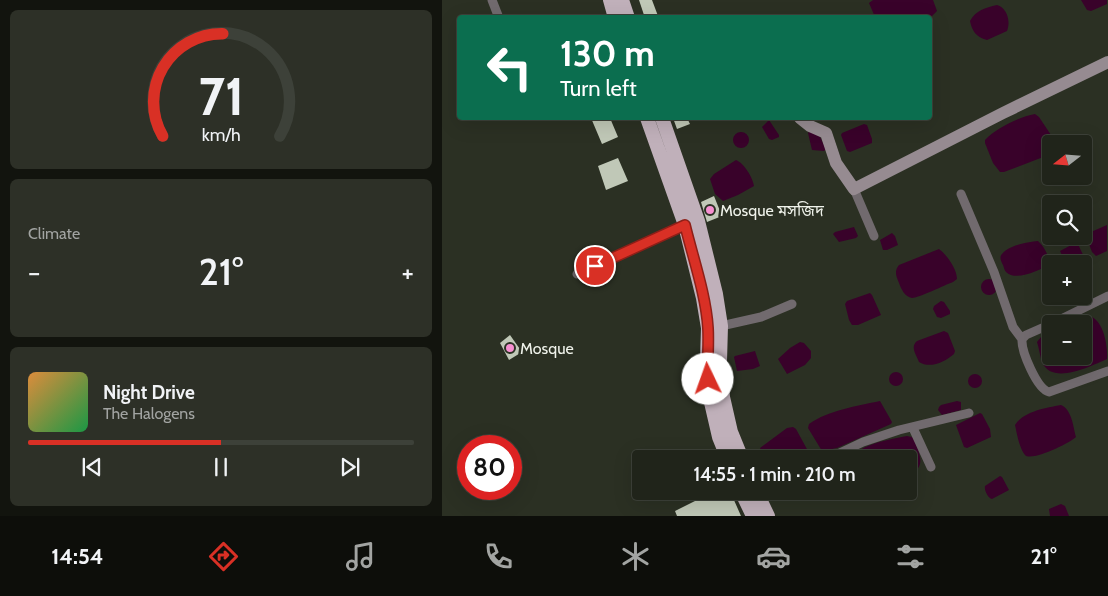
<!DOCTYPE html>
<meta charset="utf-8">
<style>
:root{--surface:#20241a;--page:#2d3027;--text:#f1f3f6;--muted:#a2a4a2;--line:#3d4139;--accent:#d93025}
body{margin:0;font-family:Cabin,"Noto Sans Bengali",sans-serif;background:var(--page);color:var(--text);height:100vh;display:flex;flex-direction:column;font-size:19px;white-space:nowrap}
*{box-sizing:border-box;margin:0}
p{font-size:16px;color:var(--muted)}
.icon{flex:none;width:28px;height:28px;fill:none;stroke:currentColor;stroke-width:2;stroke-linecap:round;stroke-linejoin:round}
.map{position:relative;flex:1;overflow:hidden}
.details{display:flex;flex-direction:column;gap:10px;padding:10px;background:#12140e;width:442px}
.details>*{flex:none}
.banner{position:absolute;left:15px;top:15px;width:475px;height:105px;border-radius:5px;box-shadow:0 5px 20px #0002,0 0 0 1px var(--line);background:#0b6e4f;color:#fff;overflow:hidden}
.needle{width:32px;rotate:253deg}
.fabs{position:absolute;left:600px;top:135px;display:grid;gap:10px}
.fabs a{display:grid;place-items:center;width:50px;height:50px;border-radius:5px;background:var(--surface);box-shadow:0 5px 20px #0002,0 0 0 1px var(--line);font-size:25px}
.speed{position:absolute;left:15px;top:435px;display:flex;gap:10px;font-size:25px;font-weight:700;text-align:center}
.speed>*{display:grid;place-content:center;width:65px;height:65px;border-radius:50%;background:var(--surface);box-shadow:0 5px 20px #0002,0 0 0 1px var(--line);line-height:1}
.speed .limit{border:8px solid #d22;background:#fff;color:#111}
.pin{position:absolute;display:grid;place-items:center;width:42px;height:42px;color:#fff;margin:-21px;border:2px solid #fff;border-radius:50%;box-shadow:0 1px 5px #0007}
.me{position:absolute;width:55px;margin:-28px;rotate:357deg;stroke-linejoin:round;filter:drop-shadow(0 0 4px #0008)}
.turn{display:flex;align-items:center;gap:18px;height:105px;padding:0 20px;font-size:22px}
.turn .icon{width:65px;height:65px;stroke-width:2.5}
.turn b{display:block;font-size:35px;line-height:42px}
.big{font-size:38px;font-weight:600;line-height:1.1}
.details .card{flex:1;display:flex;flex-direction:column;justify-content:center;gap:8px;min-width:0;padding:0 18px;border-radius:8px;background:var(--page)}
.details .dial{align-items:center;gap:0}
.dial svg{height:130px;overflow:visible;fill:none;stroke:var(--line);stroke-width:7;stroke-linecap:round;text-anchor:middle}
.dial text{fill:var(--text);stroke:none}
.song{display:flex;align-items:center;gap:15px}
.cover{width:60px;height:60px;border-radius:8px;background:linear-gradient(135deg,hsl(30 70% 55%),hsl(140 70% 35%))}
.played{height:5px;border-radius:2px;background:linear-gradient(90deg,var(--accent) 50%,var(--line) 50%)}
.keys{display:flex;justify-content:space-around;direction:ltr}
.heat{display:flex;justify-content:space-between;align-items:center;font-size:28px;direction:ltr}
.trip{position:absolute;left:190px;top:450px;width:285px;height:50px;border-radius:5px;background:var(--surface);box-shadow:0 5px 20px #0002,0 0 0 1px var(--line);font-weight:600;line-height:50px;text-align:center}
.tabs{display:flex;height:80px;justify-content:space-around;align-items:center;background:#0d0e0a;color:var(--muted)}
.tabs .icon{width:35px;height:35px}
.tabs .current{color:var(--accent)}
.tabs b{font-size:22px;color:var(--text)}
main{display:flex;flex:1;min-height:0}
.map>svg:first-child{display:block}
.water{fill:#39022a}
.building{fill:#c0c8b7}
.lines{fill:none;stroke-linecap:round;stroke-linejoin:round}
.minor{stroke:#716a6e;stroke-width:9}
.secondary{stroke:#968b91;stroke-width:12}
.trunk{stroke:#c0b0ba;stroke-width:14}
.route-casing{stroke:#8d1f18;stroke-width:12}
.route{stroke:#d93025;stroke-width:9}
.poi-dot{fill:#f690d0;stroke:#2b3023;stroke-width:2}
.labels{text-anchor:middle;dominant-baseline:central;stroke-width:5;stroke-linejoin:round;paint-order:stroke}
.poi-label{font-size:16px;fill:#eff2ea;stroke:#2b3023;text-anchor:start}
</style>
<main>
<section class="details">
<div class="card dial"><svg viewBox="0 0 100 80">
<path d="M14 69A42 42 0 1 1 86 69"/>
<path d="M14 69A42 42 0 0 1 51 6" stroke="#d93025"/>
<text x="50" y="56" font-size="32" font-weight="700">71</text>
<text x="50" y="72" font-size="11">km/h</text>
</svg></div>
<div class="card"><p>Climate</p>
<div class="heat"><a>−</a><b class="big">21°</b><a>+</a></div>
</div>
<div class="card">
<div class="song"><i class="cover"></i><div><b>Night Drive</b><p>The Halogens</p></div></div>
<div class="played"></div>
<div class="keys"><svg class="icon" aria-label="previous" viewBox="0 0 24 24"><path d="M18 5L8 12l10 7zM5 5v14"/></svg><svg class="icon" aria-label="pause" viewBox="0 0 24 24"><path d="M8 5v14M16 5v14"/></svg><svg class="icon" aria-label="next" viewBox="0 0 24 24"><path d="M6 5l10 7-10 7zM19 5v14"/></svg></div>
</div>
</section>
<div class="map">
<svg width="666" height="516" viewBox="0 0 666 516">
<rect width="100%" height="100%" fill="#2b3023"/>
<path class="water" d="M431,0H491L495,11L488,18L433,17L427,3Z
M639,0H665V4L649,11L645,10Z
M555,5C565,8 569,21 565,31L545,40C534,37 530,31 528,21C534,10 543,8 555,5Z
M593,114L597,117L615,144H609V154L562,172H558L551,163L543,143V140C554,128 577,117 593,114Z
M327,120L337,135V137L330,140L327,139L320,127Z
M422,124L425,125L430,139V143L408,152L405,151L399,135L400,133Z
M368,131L377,135L384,149L382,151L370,150L366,133Z
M291 140a8 8 0 1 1 16 0a8 8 0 1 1-16 0Z
M294,160C302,163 311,178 312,186L296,195L281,201L273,194L268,179L272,174Z
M665,225V251L654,256L650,252L645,239L649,232Z
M412,227L416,236L414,238L397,242L391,234L393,232Z
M450,233L453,236L456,245L445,250H441L438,240Z
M596,241C602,246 607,256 608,264C598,270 574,282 564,272C562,270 562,267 561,265C559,261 557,257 560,254C567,245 586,242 596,241Z
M635,242L642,257L624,264L618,251Z
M497,249C505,255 515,269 515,279L511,282C503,285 476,298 470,298C463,297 459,289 457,283C454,276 452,271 457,265Z
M539 287a8 8 0 1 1 16 0a8 8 0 1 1-16 0Z
M428,293L430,295L439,315L416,325H410L407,320L403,304L405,301Z
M499,301L502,302L508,311V314L499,318L495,317L491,309L492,306Z
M650,317C662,323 666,347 665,359C649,366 610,386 600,362C598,356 597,348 595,342L599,337L609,333V356H641V324H631Z
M502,331L506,333L513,351L512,354C503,362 488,369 477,362C474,354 468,347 475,341Z
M358,342L362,343L369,351V358L363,365L345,374L336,359L348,348Z
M313,351L318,366L311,369L295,371L292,357L293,356Z
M447 379a7 7 0 1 1 14 0a7 7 0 1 1-14 0Z
M526 381a7 7 0 1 1 14 0a7 7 0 1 1-14 0Z
M438,401L450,422L449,424L395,448L380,451L366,428L367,424C387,410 415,406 438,401Z
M515,401L519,402V410L500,415L496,410L497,407L499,405Z
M619,405C630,410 631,426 634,437C628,443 589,462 583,455C577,447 575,434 573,425C582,411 604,408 619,405Z
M538,413L540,414L548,429L549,437L525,448L522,447L514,425Z
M351,427L354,429L366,451L368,459H323L318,448L345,428Z
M465,436L470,437L472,439C478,456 485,466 466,477V459H410C416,444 450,439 465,436Z
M558,476L560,477L567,490L550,499C546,498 542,490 543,486Z
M619,504L623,506L627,516H608L607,509Z"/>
<path class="building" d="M197,0H210L216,16L203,18Z
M149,118H168L176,137L160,144Z
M231,118H245L248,124L235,129Z
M176,158L186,181L164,190L156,166Z
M272,196L280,216L265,222L259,202Z
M68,335L80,352L67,360L58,343Z
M273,491H288L299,516H235L233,511Z"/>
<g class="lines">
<path class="minor" d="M50,0L57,18
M412,189L432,236
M519,194L552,272L571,327L580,339
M135,274L243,225
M609,324L584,335L580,339C579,351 595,389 607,392L666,371
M609,324L666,296
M279,326L319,317L350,304
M471,428L489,467
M385,459L421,442L457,430L527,413
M317,498L329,491"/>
<path class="secondary" d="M358,118L368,126L384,133L394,163L412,189L561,113L666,62"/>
<path class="trunk" d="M168,0L173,18
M180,0L186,18
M205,118L243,225L261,298L266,328L265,360L268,398L277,437L286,459
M220,118L256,221L274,294L279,326L278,361L281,397L289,432L300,459
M299,491L311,516
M314,491L326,516"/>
</g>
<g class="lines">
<defs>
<path id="route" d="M153,266L243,225C251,258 264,295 266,328C267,345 265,362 266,379"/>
</defs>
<use href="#route" class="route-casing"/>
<use href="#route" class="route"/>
</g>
<g class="poi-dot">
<circle cx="268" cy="210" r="5"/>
<circle cx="68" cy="348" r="5"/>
</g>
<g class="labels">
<g class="poi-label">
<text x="278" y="210">Mosque মসজিদ</text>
<text x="78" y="348">Mosque</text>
</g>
</g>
</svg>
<div class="fabs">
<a><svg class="needle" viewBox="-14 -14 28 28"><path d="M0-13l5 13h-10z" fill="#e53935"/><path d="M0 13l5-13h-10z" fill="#a2a4a2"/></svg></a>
<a><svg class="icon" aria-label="search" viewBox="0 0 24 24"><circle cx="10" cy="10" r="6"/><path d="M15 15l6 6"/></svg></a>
<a>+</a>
<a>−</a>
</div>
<div class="speed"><div class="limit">80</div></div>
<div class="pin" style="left:153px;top:266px;background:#d93025"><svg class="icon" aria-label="arrive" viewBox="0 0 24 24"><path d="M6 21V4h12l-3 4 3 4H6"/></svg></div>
<svg class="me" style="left:266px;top:379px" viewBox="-20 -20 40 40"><circle r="19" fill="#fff"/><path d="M0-13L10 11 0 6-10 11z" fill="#d93025"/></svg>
<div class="trip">14:55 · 1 min · 210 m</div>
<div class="banner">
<div class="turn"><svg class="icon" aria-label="left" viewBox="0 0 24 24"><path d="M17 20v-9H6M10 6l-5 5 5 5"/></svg><div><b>130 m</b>Turn left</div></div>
</div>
</div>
</main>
<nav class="tabs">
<b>14:54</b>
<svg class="icon current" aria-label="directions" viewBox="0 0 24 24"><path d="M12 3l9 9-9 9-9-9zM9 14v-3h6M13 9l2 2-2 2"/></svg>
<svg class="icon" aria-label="music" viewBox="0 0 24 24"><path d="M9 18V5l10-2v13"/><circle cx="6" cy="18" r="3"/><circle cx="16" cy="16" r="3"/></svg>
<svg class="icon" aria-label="phone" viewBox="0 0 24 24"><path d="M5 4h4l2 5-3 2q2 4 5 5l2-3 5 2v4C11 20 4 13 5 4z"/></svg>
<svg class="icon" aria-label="climate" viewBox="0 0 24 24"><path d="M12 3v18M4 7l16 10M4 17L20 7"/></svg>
<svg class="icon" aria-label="car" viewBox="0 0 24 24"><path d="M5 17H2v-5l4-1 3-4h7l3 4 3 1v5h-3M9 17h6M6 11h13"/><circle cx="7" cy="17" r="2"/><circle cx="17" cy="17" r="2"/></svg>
<svg class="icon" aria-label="filters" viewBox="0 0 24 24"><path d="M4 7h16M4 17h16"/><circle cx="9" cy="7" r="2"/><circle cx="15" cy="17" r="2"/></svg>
<b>21°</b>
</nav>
